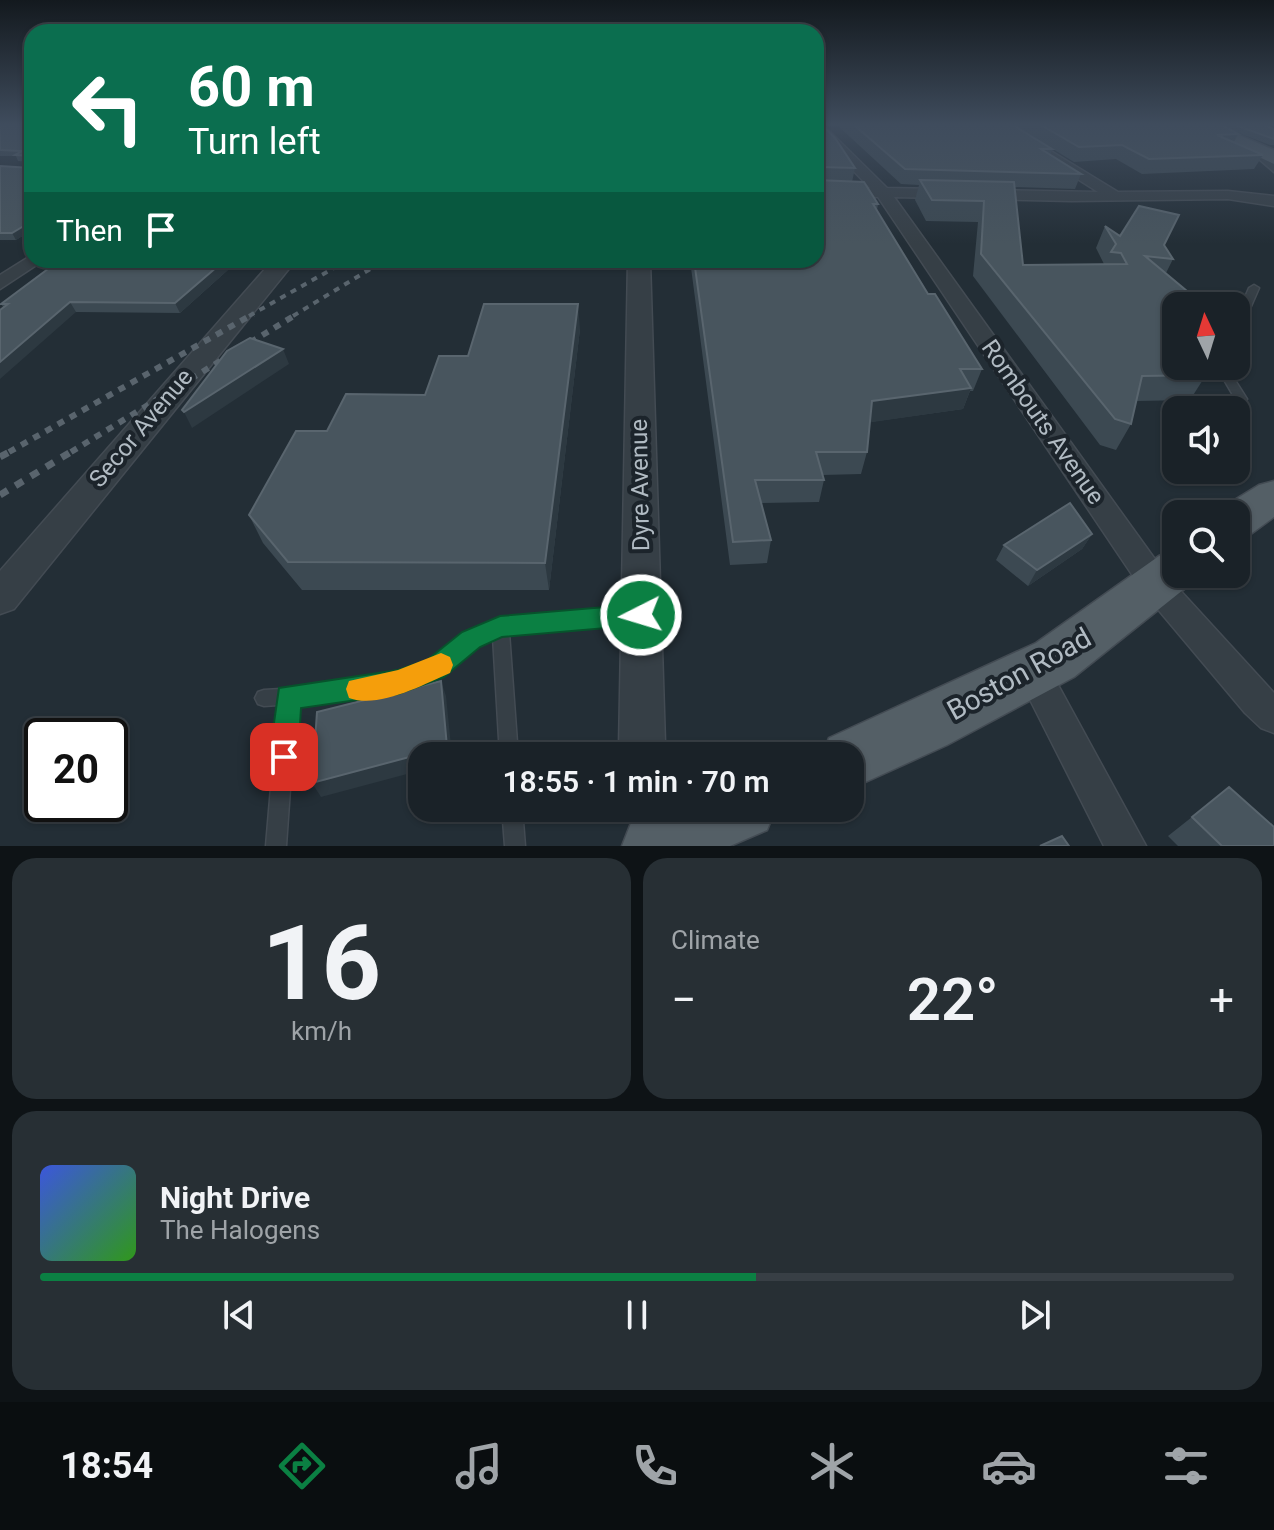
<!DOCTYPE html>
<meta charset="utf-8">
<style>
:root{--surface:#1a2228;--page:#272f34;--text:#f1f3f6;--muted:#9fa4a8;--line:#383f45;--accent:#0b8043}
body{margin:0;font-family:Roboto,sans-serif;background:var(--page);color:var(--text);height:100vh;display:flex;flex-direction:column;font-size:30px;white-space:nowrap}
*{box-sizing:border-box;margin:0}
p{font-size:26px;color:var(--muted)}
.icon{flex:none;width:44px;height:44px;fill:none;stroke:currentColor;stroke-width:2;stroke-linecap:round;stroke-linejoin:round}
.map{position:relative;height:846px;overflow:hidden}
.panel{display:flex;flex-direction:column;gap:12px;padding:12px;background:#0e1316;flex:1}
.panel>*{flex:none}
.guide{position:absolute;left:24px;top:24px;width:800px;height:244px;border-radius:24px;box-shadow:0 2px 6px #0004,0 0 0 2px var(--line);background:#0b6e4f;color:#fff;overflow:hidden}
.needle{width:52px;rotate:356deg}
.controls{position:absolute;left:1162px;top:292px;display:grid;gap:16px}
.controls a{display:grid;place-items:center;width:88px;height:88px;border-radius:16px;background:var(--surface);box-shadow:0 2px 6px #0004,0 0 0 2px var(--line);font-size:40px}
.speed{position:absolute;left:24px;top:718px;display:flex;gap:16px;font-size:40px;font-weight:700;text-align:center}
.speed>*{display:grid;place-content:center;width:104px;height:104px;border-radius:50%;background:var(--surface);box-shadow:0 2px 6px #0004,0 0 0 2px var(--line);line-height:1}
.speed .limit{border:4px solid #111;border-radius:12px;background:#fff;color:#111}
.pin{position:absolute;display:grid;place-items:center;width:68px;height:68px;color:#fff;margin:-34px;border-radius:16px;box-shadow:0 4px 12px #0006}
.me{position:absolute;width:88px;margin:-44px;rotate:265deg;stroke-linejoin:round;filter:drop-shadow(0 0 6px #0008)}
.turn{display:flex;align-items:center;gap:28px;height:168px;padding:0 32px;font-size:36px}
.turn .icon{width:104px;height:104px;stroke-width:2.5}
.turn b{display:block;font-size:56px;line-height:68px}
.then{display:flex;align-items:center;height:76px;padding:0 32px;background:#0003;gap:16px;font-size:30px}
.big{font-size:60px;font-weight:600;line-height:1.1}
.panel .card{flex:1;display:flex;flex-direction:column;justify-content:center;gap:12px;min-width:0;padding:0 28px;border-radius:24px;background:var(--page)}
.panel .dial{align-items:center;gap:0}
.dial b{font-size:104px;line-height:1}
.song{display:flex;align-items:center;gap:24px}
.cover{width:96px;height:96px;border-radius:12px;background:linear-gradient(135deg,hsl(230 70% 55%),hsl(110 70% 35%))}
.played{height:8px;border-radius:4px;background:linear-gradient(90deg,var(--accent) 60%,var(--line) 60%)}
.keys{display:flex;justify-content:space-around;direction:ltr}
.heat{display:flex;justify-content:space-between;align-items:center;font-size:44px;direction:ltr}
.panel .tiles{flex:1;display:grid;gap:12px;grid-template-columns:1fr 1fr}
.card:last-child{grid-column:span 2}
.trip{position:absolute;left:408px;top:742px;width:456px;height:80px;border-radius:24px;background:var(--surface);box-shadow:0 2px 6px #0004,0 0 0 2px var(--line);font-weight:600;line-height:80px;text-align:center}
.tab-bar{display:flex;height:128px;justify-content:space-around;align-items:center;background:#0a0e10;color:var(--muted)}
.tab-bar .icon{width:56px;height:56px}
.tab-bar .on{color:var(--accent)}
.tab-bar b{font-size:36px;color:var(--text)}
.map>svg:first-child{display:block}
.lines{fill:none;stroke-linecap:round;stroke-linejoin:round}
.service-casing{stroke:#434b53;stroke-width:3}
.minor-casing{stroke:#434b53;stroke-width:3}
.tertiary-casing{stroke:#434b53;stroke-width:3}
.primary-casing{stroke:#434b53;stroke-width:3}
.service{fill:#363f46;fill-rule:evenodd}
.minor{fill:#363f46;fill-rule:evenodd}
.tertiary{fill:#363f46;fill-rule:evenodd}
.primary{fill:#545f66;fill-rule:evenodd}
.rail-far2{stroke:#59646d;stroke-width:4;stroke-dasharray:6 6;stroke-linecap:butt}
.rail-far1{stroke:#59646d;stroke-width:6;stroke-dasharray:7 7;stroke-linecap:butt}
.rail{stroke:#59646d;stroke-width:7;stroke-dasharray:9 9;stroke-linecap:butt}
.wall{fill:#3c4952}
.shaded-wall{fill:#2d3941}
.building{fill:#48555e;stroke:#59656e;stroke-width:2}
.route{fill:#0b8043;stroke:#07532c;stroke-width:2}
.slow{fill:#f59e0b}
.labels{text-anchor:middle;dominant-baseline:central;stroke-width:8;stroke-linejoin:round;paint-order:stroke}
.street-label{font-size:24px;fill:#b1bbc3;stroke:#1c242b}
.near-street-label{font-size:28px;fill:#b1bbc3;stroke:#1c242b}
</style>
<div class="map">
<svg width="1274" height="846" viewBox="0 0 1274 846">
<rect width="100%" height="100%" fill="#232e36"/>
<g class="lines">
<defs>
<path id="service" d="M1254,285L1259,288L1241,329L1236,332V318L1249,288Z
M1216,366H1226L1247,399L1245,402H1237Z
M638,608L644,610L646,615L644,620L638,622L509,632L518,756H500L493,637L477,644L441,674L398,690L333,702L296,704L286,846H266L278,705L264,706L258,704L255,698L258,692L264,690L333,686L398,674L429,663L465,634L500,619Z
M502,808H522L525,846H505Z"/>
<path id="minor" d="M816,125H823L887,188L1098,192L993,125H1008L1118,192L1228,191L1274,196V206L1228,199L1072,201L894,197L1167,576L1274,693V733L1261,728L1245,713L1145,594L878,197L816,195V187L870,188L816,132Z
M1252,147H1262L1274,160V172L1252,153Z
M32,255V260H41L38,264L0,289V275Z
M1033,657L1045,661L1146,846H1104L1016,672L1021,661Z"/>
<path id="tertiary" d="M273,260H296L14,609L0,614V571Z
M628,260H650L665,743L670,756H622L619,748Z"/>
<path id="primary" d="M1190,125H1216L1274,150V164Z
M1274,481V517L1252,533L1236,538V514H1218L1220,509L1259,485Z
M1176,550V574H1197L1193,582L1074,677L947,745L850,789V756H822L829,738L1036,643L1159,556Z
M668,808H776L767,830L730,846H622L631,823Z"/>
</defs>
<use href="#service" class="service-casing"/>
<use href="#minor" class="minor-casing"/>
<use href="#tertiary" class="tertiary-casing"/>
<use href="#primary" class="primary-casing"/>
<use href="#service" class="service"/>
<use href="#minor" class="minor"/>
<use href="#tertiary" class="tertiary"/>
<use href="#primary" class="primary"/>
<path class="rail-far2" d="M249,316L348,260
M293,316L385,260"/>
<path class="rail-far1" d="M9,452L253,314
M71,452L297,314"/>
<path class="rail" d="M0,457L13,450
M0,495L74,450"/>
</g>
<path class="wall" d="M0,125H32V230L16,240H0V166L31,168V162L18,161L16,156H0Z
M816,125L855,168L852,182L878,204L877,210L928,294L982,369L973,391H970L963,409L870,422L867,452L861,474L823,475L824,480L819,502L761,503L771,540L767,563L730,565L690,260H816Z
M837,125H1013L1052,149L1050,155L1081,174L1075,189L1014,187L1023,265L1104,264L1096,248L1105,226L1120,236L1164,245L1173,259L1166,273L1206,375L1190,400L1136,401L1131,424L1116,450L1100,445L973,276L978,222L926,221L915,200L919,185L901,184Z
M1014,125H1264L1274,129V145H1270L1231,130L1238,134L1234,142L1263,155L1254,169L1142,174L1116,159L1074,162Z
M239,260L180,313L76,312L4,308L1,304Z
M580,329L549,590H302L263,543L249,515L327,431L425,395L468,356Z
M1092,534L1082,549L1028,586L996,560L1004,545Z
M1192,817L1274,846H1178L1168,836Z"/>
<path class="shaded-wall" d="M32,221V230L16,240L12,233Z
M225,260H239L180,313L175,303Z
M70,302L76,312L0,379V362Z
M578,304L580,329L549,590L545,563Z
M283,349L289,364L192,428L184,412Z
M971,388L963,409L866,423L872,401Z
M1092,534L1082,549L1028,586L1037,570Z
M441,681L446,696L452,756H422V770L321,797L312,783Z"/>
<path class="building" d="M0,125H32V221L12,233H0V166L31,168V156L15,155L22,151L0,150Z
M816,125H822L835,138L855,168L819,167L817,180L864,182L878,204H873L928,294H935L982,369H960L971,388L872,401L867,452H816L824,480H755L771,540L733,542L694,260H816Z
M854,125H1013L1052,149H1041L1081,174L905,169Z
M1041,125H1222L1238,134L1217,135L1263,155L1149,159L1122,145L1079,147Z
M1235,125H1264L1274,129V139Z
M920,180L1014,182L1023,265L1127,264L1121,253L1111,252L1116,244L1105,226L1120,236L1139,206L1179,215L1164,245L1173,259L1145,256L1205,306H1176V366H1208L1206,375L1142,376L1131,424L1115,419L981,254L984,201L932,200Z
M60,260H225L175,303L70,302L0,362V310L8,304H1Z
M484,304H578L545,563L288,562L249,515L296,431H327L346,394L425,395L439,356H468Z
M250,338L283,349L184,412L182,410L227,351Z
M1070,503L1092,534L1037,570L1004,545Z
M441,681L447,747L312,783L317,712Z
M1229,787L1274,827V846H1222L1192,817Z
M1062,836L1069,846H1040Z"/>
<linearGradient id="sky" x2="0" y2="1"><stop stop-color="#13191e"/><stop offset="0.51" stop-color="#3f4c5d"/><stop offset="1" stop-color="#3f4c5d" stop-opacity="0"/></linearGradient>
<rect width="1274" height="244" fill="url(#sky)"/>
<path class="route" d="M641,604L650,607L653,615L650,622L641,625L502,637L480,647L444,677L398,694L301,708L298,757L294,767L284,771L274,767L269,757L279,688L398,670L427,660L462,632L500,616Z"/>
<path class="slow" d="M441,653L450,657L453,665L450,673C422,685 379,709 349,698L346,689L349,681L398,670Z"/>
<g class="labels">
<g class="street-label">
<text transform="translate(1043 422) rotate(55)">Rombouts Avenue</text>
<text transform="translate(141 428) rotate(-50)">Secor Avenue</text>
<text transform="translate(640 485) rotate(-91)">Dyre Avenue</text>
</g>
<g class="near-street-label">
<text transform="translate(1019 674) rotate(-29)">Boston Road</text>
</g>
</g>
</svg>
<div class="controls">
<a><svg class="needle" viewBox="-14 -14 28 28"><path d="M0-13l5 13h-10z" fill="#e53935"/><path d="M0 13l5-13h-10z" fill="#9fa4a8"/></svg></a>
<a><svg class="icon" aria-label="sound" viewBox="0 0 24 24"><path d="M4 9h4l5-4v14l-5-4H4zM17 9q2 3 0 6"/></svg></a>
<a><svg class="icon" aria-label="search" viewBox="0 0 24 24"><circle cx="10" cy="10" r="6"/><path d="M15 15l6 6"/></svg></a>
</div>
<div class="speed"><div class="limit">20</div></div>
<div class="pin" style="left:284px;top:757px;background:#d93025"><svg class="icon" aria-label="arrive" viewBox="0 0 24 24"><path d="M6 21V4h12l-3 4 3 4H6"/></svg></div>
<svg class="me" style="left:641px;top:615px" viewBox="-20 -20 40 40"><circle r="17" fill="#0b8043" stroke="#fff" stroke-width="3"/><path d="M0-11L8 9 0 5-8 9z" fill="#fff"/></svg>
<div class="trip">18:55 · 1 min · 70 m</div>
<div class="guide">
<div class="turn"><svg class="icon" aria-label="left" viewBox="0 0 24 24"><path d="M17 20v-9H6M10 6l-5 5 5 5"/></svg><div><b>60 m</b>Turn left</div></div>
<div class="then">Then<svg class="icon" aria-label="arrive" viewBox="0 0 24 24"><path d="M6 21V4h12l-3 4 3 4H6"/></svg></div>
</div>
</div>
<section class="panel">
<div class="tiles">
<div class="card dial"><b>16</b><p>km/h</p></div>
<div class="card"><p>Climate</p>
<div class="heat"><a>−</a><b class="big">22°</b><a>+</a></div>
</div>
<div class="card">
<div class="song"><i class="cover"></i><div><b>Night Drive</b><p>The Halogens</p></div></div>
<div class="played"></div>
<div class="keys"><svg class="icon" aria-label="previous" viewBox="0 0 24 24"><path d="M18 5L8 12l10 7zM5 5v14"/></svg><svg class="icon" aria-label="pause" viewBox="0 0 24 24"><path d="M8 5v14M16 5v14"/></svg><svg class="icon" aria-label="next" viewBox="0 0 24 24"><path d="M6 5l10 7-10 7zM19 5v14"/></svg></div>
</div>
</div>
</section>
<nav class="tab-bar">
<b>18:54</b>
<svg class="icon on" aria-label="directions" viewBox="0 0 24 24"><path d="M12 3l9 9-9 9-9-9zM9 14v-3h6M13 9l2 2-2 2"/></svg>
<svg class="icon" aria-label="music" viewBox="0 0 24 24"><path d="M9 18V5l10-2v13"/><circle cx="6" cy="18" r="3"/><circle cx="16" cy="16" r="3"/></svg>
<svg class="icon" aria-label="phone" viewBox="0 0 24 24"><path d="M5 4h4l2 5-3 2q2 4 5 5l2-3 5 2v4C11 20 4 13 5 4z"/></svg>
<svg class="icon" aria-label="climate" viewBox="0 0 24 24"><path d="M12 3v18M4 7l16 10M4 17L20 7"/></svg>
<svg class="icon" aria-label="car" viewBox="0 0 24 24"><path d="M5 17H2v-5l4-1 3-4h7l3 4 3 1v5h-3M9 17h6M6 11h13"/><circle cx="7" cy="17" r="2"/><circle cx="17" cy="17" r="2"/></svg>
<svg class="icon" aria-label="filters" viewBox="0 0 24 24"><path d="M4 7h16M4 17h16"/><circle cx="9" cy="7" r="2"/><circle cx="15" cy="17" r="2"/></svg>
</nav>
